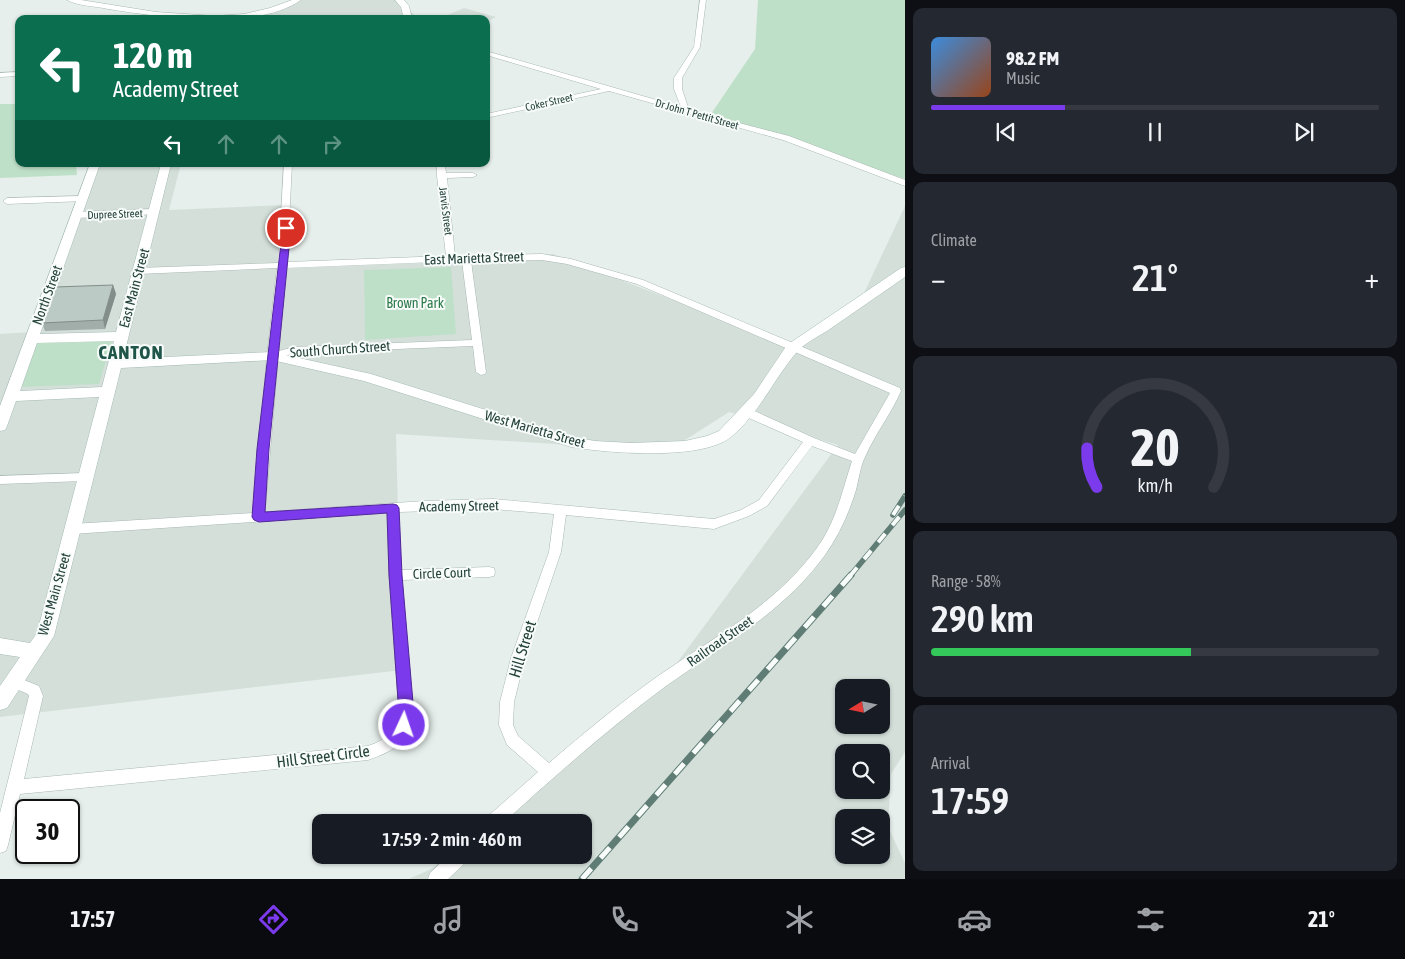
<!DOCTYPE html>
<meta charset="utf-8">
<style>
:root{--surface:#171b24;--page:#242831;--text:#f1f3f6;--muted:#9ea1a6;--line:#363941;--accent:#7c3aed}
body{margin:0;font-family:"Asap Condensed",sans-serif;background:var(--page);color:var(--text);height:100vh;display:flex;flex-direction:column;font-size:19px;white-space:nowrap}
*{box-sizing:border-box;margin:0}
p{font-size:16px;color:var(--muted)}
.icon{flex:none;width:28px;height:28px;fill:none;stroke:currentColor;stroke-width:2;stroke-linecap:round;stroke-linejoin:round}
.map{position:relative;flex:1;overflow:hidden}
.side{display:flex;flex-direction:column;gap:8px;padding:8px;background:#0d0f14;width:500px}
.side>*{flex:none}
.top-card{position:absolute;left:15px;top:15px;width:475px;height:152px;border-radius:10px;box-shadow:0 1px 4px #0004;background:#0b6e4f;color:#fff;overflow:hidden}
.needle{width:32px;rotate:260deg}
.buttons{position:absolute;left:835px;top:679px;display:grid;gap:10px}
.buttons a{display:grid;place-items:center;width:55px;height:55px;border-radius:10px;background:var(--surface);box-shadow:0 1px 4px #0004;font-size:25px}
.speed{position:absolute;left:15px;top:799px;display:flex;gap:10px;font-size:25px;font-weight:700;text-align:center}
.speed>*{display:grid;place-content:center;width:65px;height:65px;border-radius:50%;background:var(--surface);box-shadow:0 1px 4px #0004;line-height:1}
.speed .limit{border:2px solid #111;border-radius:8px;background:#fff;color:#111}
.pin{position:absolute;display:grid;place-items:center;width:42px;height:42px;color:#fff;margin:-21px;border:2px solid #fff;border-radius:50%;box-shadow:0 1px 5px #0007}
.me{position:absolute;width:55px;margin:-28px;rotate:3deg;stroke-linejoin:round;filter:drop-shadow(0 0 4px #0008)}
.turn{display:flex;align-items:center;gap:18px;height:105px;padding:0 15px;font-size:22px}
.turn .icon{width:65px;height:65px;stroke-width:2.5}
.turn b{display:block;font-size:35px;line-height:42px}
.lanes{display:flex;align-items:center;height:48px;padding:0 15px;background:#0003;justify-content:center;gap:25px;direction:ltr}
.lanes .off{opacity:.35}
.big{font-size:38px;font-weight:600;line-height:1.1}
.side .widget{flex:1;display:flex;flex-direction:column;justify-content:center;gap:8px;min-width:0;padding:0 18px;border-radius:10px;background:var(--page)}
.side .dial{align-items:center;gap:0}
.dial svg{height:130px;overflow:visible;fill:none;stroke:var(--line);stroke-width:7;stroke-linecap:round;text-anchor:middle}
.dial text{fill:var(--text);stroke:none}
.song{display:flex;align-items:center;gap:15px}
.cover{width:60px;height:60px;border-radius:8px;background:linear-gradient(135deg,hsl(210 70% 55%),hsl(20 70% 35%))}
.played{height:5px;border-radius:2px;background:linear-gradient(90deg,var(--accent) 30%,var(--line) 30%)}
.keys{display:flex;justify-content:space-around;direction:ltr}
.heat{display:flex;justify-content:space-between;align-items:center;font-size:28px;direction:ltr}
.charge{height:8px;border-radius:4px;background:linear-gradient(90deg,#34c759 58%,var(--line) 0)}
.trip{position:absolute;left:312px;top:814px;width:280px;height:50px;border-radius:10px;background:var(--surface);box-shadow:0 1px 4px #0004;font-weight:600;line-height:50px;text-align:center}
.menu{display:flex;height:80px;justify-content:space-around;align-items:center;background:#090b0e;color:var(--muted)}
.menu .icon{width:35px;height:35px}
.menu .active{color:var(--accent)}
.menu b{font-size:22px;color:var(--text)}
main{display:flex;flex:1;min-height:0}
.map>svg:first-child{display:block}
.built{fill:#d4dfda;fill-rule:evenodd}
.green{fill:#bfe0c8}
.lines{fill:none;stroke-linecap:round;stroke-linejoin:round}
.street-casing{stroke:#a8b8b2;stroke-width:1}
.secondary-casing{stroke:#a4bbb3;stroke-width:1}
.street{fill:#fff;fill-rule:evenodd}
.secondary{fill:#fff;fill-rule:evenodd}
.rail-far1-casing{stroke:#5f7d75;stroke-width:5.5}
.rail-casing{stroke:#5f7d75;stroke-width:7}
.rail-far1{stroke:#f7fbf9;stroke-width:4;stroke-dasharray:11;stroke-linecap:butt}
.rail{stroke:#f7fbf9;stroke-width:5;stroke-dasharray:14;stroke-linecap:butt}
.wall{fill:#a1aea9}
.shaded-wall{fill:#838d89}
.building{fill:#bbcac4;stroke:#838d89}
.route{fill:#7c3aed;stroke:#51269a}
.labels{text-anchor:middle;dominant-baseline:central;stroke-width:4;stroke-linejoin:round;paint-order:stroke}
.far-street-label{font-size:11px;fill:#24423a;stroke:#f7fbf9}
.street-label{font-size:14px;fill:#24423a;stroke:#f7fbf9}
.park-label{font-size:14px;fill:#2d7a4b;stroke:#f7fbf9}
.near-street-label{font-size:16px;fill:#24423a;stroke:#f7fbf9}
.district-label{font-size:19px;font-weight:bold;letter-spacing:1px;fill:#1f5548;stroke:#f7fbf9}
</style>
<main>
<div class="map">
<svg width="905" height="879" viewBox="0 0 905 879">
<rect width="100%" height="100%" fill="#e6efeb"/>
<path class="built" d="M292,0H398L419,19H248Z
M464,8L496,17L486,22V19H438Z
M90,164H181L169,210L284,205L279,265L553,254L793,346L864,293L905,206V752L891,774L888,827L905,863V879H409L431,869L450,855H584V822H491L654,694L838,445L729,412L668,451L396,434L402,670L0,717V334L32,332L72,225ZM844,688H881V725H844ZM844,752H881V790H844ZM844,818H881V855H844Z"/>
<path class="green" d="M758,0H905V179L709,117L755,49Z
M0,104H19V164H76L77,175L0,178Z
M451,267L456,334L365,340L364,270Z
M112,340L99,384L20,387L36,343Z"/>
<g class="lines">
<defs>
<path id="street" d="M67,0H81L156,12L215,16L244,14L270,8L292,0H301C258,31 158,17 108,9C96,6 77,6 67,0Z
M700,0H706L700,47L682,78V89L689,110L789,136L905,180V186L783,140L609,91L486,118V114L601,89L486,55V51L681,107L674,89V78L694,47Z
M19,72V76L0,77V73Z
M284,164H292L287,262L446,256L437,176V164H445L446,173H473L477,175L473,177L447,178L455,256L542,254L571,259L643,280L900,388L901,391C891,414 875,434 865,457C860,467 859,479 856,490C849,513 839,535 825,555C784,612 722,646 666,686C609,728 556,775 504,822H485L487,817L538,772L507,745L499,725L500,702L511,658L549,552L554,514L493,509L399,512L401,570L489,567L494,568L495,572L494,576L489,577L402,580L413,714C406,744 396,750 368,760L20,794L8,845L6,851L0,853V813L29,696L28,694L9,686L7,682L9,678L14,676L39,686L43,696L24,779L368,746C386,740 394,732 399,714L389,575L387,513L72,534L68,532L66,529L68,526L72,524L253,513L267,356L277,268L138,274L133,271L138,268L278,263ZM542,260L567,264L637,284L890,393L855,454L814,438L750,409H742L741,412L742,415L803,442L759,500L741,510L714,519L493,499L424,501L265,512L278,358L294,353L473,346L476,372L481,375L485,374L486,372L471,261ZM462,261L472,340L294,347L279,351L286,268ZM812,446L852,461C843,488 838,514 823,539C784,600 716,636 658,676C620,703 584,733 549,763L518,736L513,725L514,702L525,658L561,552L566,515L714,529L749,516L767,506Z
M82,196L86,199L85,201L7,204L3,201L7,198Z
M155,209L159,212L158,214L76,218L72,215L76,212Z
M84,473L88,474L90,477L88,480L84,481L0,484V476Z
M449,855H469L467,861L448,879H428L430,873Z"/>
<path id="secondary" d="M395,0H404L409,6L412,19H404L401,7Z
M90,164H100L40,334L116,332L161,164H171L123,359L272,352L371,374L572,437L595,441L631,443L685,441L707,436L719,431L754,394L787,345L901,268L905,267V277C879,295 853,313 827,331C817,337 803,344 796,353C773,380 759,414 731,437C702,461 607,453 571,447L364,381L272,360L121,368L54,636L7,708L0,710V686L20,657L0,654V638L30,643L37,633L99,397L16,401L7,426L5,430L0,431V406ZM114,341L102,387L20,391L37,343Z"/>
</defs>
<use href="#street" class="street-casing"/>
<use href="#secondary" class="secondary-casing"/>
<use href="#street" class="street"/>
<use href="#secondary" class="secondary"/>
<defs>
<path id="rail-far1" d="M893,515L905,496
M850,576L905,510"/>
<path id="rail" d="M582,879L851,575"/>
</defs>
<use href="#rail-far1" class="rail-far1-casing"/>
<use href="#rail" class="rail-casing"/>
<use href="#rail-far1" class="rail-far1"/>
<use href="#rail" class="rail"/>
</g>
<path class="wall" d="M113,285L116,294L105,329L45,331L42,323Z"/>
<path class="shaded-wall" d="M113,285L116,294L105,329L103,320Z"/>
<path class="building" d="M113,285L103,320L42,323L55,287Z"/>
<path class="route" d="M283,226H286L291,228L269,449L265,512L393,504L397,505L399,508L402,575L414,714L409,730L404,732L399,730L397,725L399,714L389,575L387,513L259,522L254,520L252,517L257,449Z"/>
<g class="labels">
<g class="far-street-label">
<text transform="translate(549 102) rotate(-13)">Coker Street</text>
<text transform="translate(697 114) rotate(16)">Dr John T Pettit Street</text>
<text transform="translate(446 211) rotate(83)">Jarvis Street</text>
<text transform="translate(115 214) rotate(-2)">Dupree Street</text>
</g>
<g class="street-label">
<text transform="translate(474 258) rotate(-2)">East Marietta Street</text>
<text transform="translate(134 288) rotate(-75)">East Main Street</text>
<text transform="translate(47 295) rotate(-70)">North Street</text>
<text transform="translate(340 349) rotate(-4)">South Church Street</text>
<text transform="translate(535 429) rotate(16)">West Marietta Street</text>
<text transform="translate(459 506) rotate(-1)">Academy Street</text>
<text transform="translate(442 573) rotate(-2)">Circle Court</text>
<text transform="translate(54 594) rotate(-74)">West Main Street</text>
<text transform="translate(720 641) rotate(-35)">Railroad Street</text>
</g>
<g class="park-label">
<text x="415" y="303">Brown Park</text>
</g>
<g class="near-street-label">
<text transform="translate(522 649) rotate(-73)">Hill Street</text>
<text transform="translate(323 756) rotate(-7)">Hill Street Circle</text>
</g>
<g class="district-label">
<text x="131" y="352">CANTON</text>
</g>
</g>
</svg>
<div class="buttons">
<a><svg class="needle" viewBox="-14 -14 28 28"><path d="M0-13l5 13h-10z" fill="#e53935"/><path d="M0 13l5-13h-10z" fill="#9ea1a6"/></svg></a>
<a><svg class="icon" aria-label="search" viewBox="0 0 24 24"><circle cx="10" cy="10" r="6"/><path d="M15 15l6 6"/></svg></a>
<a><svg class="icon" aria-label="layers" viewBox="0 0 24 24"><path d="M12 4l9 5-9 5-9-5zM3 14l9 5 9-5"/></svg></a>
</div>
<div class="speed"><div class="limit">30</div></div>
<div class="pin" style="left:286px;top:228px;background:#d93025"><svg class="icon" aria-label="arrive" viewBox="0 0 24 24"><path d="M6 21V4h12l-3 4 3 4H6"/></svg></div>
<svg class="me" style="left:404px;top:725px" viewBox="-20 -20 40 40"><circle r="17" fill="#7c3aed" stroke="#fff" stroke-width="3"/><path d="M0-11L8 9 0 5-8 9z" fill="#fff"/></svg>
<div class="trip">17:59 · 2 min · 460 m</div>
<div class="top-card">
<div class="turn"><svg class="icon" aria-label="left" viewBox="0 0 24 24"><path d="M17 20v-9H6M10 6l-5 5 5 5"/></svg><div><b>120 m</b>Academy Street</div></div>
<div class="lanes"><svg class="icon" aria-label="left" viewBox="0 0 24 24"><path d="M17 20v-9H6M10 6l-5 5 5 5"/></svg><svg class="icon off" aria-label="ahead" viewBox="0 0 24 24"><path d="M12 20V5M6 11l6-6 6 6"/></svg><svg class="icon off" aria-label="ahead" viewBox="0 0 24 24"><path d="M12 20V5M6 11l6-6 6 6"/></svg><svg class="icon off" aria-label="right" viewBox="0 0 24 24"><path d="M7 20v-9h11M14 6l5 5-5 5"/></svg></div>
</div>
</div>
<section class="side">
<div class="widget">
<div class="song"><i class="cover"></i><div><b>98.2 FM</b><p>Music</p></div></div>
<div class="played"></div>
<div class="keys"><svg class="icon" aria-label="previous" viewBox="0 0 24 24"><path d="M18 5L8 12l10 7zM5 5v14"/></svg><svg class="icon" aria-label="pause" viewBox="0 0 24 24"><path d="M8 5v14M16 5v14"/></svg><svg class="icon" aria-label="next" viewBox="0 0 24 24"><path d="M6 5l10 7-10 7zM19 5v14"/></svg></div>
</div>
<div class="widget"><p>Climate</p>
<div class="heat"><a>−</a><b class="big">21°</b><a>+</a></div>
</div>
<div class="widget dial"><svg viewBox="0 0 100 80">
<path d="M14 69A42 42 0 1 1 86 69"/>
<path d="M14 69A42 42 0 0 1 8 45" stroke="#7c3aed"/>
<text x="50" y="56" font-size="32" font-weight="700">20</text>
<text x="50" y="72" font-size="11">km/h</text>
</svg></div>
<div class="widget"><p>Range · 58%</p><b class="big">290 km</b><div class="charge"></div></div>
<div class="widget"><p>Arrival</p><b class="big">17:59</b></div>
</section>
</main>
<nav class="menu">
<b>17:57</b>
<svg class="icon active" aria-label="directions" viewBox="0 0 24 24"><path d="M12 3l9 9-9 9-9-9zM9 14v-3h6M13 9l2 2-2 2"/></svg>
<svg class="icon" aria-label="music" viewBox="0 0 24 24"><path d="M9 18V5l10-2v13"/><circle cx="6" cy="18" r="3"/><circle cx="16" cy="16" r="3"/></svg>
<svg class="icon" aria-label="phone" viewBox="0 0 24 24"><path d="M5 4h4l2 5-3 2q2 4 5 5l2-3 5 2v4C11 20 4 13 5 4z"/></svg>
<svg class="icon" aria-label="climate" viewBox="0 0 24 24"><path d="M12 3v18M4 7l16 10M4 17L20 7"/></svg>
<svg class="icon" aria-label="car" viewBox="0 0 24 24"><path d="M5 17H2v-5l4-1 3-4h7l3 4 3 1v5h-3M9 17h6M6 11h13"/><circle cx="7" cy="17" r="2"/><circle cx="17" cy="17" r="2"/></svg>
<svg class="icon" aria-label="filters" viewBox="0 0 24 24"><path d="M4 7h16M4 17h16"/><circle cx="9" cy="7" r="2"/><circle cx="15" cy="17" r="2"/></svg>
<b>21°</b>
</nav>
